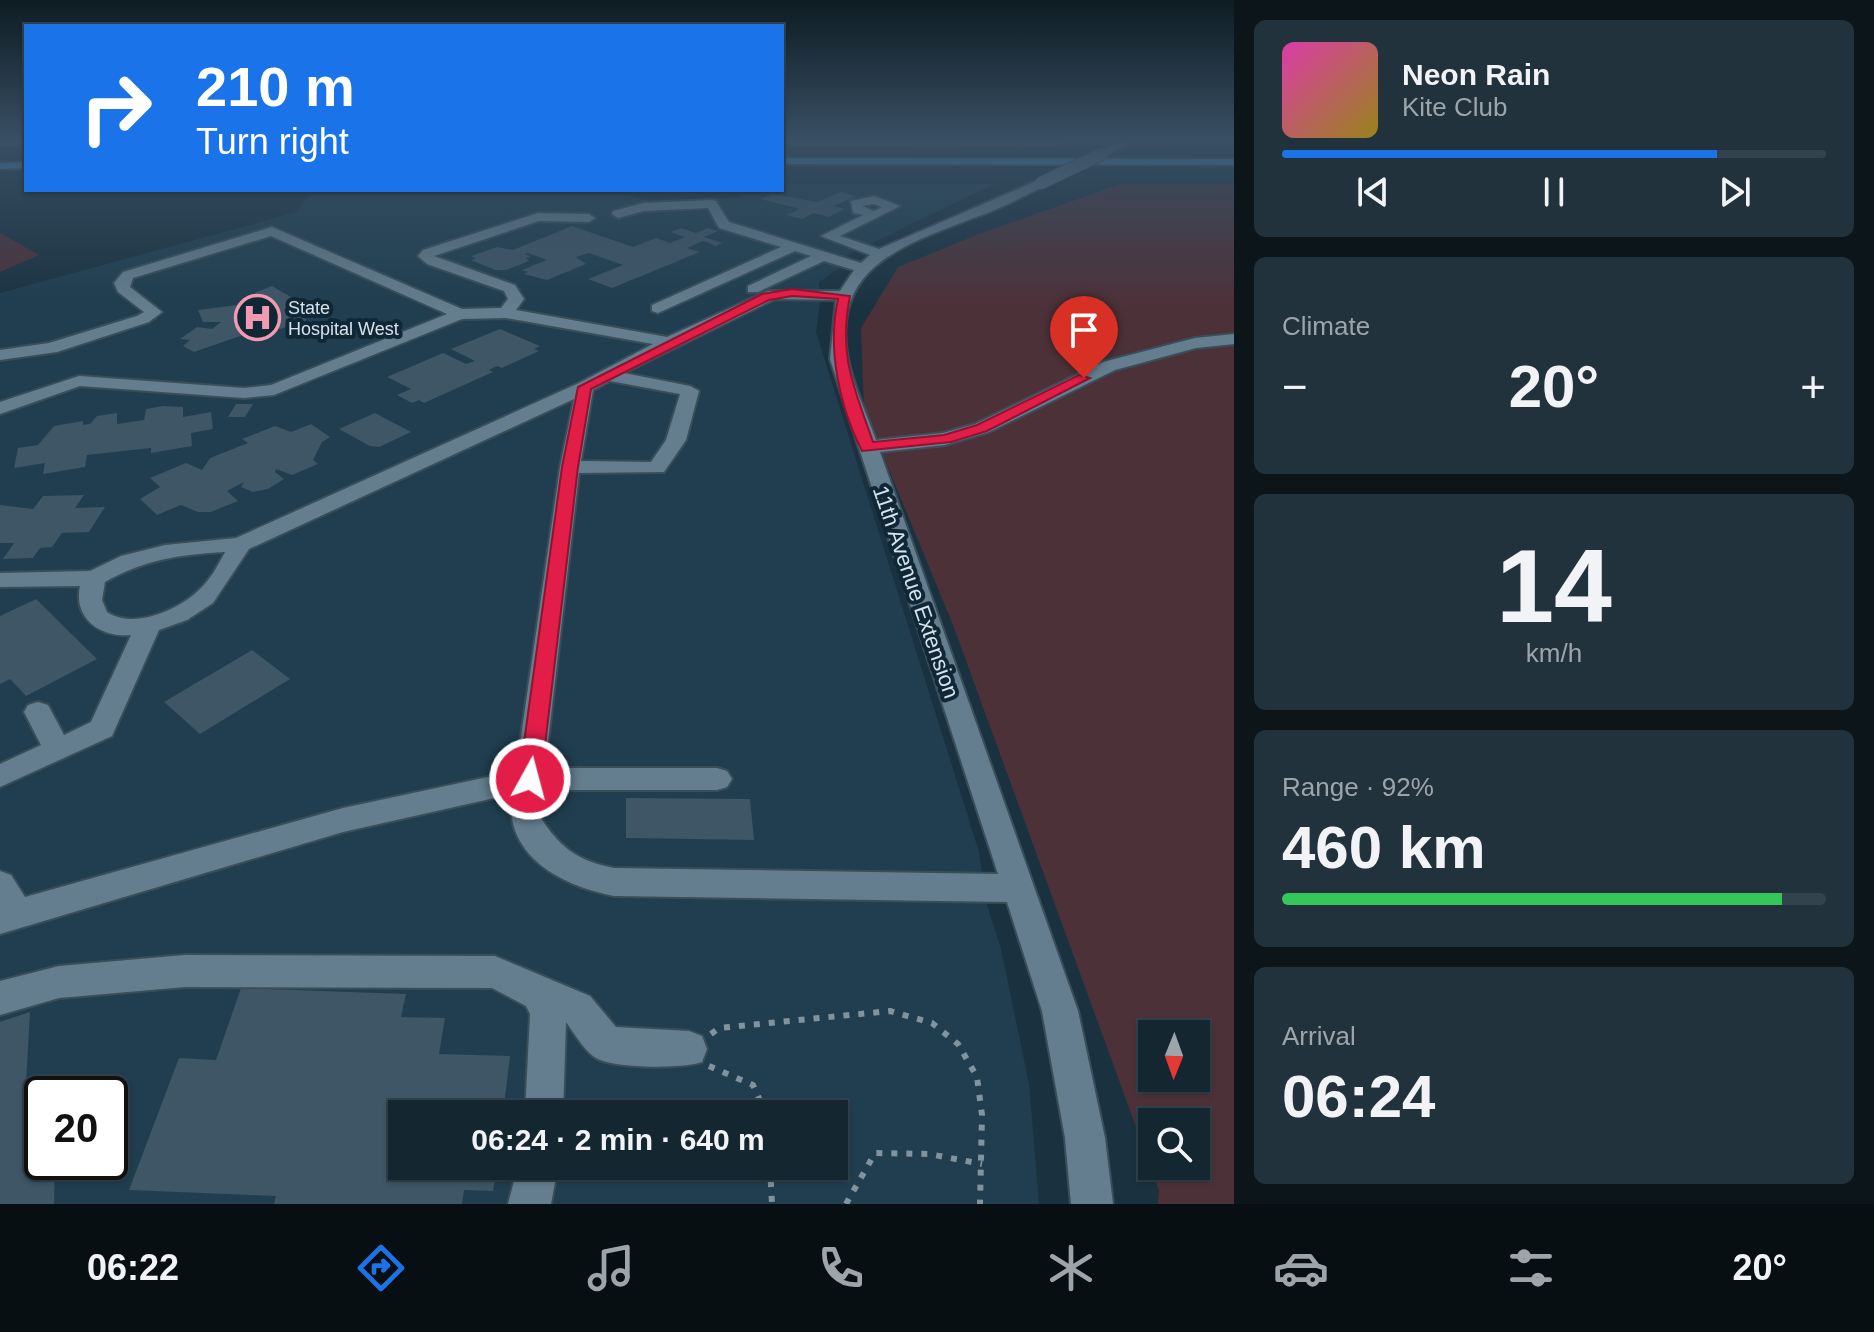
<!DOCTYPE html>
<meta charset="utf-8">
<style>
:root{--surface:#142630;--page:#21323c;--text:#f1f3f6;--muted:#9da5ab;--line:#33434c;--accent:#1a73e8}
body{margin:0;font-family:Arial,sans-serif;background:var(--page);color:var(--text);height:100vh;display:flex;flex-direction:column;font-size:30px;white-space:nowrap}
*{box-sizing:border-box;margin:0}
p{font-size:26px;color:var(--muted)}
.icon{flex:none;width:44px;height:44px;fill:none;stroke:currentColor;stroke-width:2;stroke-linecap:round;stroke-linejoin:round}
.map{position:relative;flex:1;overflow:hidden}
.sheet{display:flex;flex-direction:column;gap:20px;padding:20px;background:#0b151a;width:640px}
.sheet>*{flex:none}
.guide{position:absolute;left:24px;top:24px;width:760px;height:168px;border-radius:0px;box-shadow:0 2px 6px #0004,0 0 0 2px var(--line);background:#1a73e8;color:#fff;overflow:hidden}
.needle{width:52px;rotate:181deg}
.buttons{position:absolute;left:1138px;top:1020px;display:grid;gap:16px}
.buttons a{display:grid;place-items:center;width:72px;height:72px;border-radius:0px;background:var(--surface);box-shadow:0 2px 6px #0004,0 0 0 2px var(--line);font-size:40px}
.speed{position:absolute;left:24px;top:1076px;display:flex;gap:16px;font-size:40px;font-weight:700;text-align:center}
.speed>*{display:grid;place-content:center;width:104px;height:104px;border-radius:50%;background:var(--surface);box-shadow:0 2px 6px #0004,0 0 0 2px var(--line);line-height:1}
.speed .limit{border:4px solid #111;border-radius:12px;background:#fff;color:#111}
.pin{position:absolute;display:grid;place-items:center;width:68px;height:68px;color:#fff;margin:-82px -34px;border-radius:50% 50% 50% 0;rotate:-45deg;box-shadow:0 0 8px #0007}
.pin .icon{rotate:45deg}
.me{position:absolute;width:88px;margin:-44px;rotate:7deg;stroke-linejoin:round;filter:drop-shadow(0 0 6px #0008)}
.turn{display:flex;align-items:center;gap:28px;height:168px;padding:0 40px;font-size:36px}
.turn .icon{width:104px;height:104px;stroke-width:2.5}
.turn b{display:block;font-size:56px;line-height:68px}
.big{font-size:60px;font-weight:600;line-height:1.1}
.sheet .widget{flex:1;display:flex;flex-direction:column;justify-content:center;gap:12px;min-width:0;padding:0 28px;border-radius:12px;background:var(--page)}
.sheet .dial{align-items:center;gap:0}
.dial b{font-size:104px;line-height:1}
.song{display:flex;align-items:center;gap:24px}
.cover{width:96px;height:96px;border-radius:12px;background:linear-gradient(135deg,hsl(320 70% 55%),hsl(50 70% 35%))}
.played{height:8px;border-radius:4px;background:linear-gradient(90deg,var(--accent) 80%,var(--line) 80%)}
.keys{display:flex;justify-content:space-around;direction:ltr}
.heat{display:flex;justify-content:space-between;align-items:center;font-size:44px;direction:ltr}
.charge{height:12px;border-radius:6px;background:linear-gradient(90deg,#34c759 92%,var(--line) 0)}
.trip{position:absolute;left:388px;top:1100px;width:460px;height:80px;border-radius:0px;background:var(--surface);box-shadow:0 2px 6px #0004,0 0 0 2px var(--line);font-weight:600;line-height:80px;text-align:center}
.tabs{display:flex;height:128px;justify-content:space-around;align-items:center;background:#080f13;color:var(--muted)}
.tabs .icon{width:56px;height:56px}
.tabs .current{color:var(--accent)}
.tabs b{font-size:36px;color:var(--text)}
main{display:flex;flex:1;min-height:0}
.map>svg:first-child{display:block}
.built{fill:#203e50;fill-rule:evenodd}
.green{fill:#4c3138;fill-rule:evenodd}
.building{fill:#3e5666}
.lines{fill:none;stroke-linecap:round;stroke-linejoin:round}
.minor-casing{stroke:#3a4e59;stroke-width:4}
.highway-casing{stroke:#3a4e59;stroke-width:4}
.path{stroke:#81939e;stroke-width:6;stroke-dasharray:6 9;stroke-linecap:butt}
.minor{fill:#657e8f;fill-rule:evenodd}
.highway{fill:#4ca3d6;fill-rule:evenodd}
.minor-bridge-casing{stroke:#3a4e59;stroke-width:14;stroke-linecap:butt}
.minor-bridge{stroke:#657e8f;stroke-width:12}
.route{fill:#e11d48;stroke:#92132f;stroke-width:2}
.labels{text-anchor:middle;dominant-baseline:central;stroke-width:8;stroke-linejoin:round;paint-order:stroke}
.far-poi-label{font-size:18px;fill:#d5e3ec;stroke:#102735;text-anchor:start}
.street-label{font-size:22px;fill:#d5e3ec;stroke:#102735}
</style>
<main>
<div class="map">
<svg width="1234" height="1204" viewBox="0 0 1234 1204">
<rect width="100%" height="100%" fill="#1a3240"/>
<path class="built" d="M782,184H994L842,258L839,269L819,282L820,302L816,332L979,852L986,902L1001,949L1029,1084L1039,1204H0V293L297,212L311,193L617,192L648,201L741,198L739,190H782ZM42,1094H110V1162H42ZM402,1114H834V1166H402Z"/>
<path class="green" d="M1121,184H1234V1204H1158L1159,1190L953,625L864,409L861,328L898,267L976,235ZM1152,1034H1196V1078H1152ZM1152,1122H1196V1166H1152Z
M0,233L39,255L0,272Z"/>
<path class="building" d="M840,192L856,196L834,206L845,209L828,217L814,213L802,219L786,215L800,209L761,199L772,194L818,202Z
M572,226L633,247L656,238L670,243L685,237L670,232L681,228L696,233L708,228L718,231L704,237L722,243L716,246L703,241L687,248L700,252L612,288L588,279L623,265L589,253L576,257L586,264L547,280L524,274L528,272L522,270L547,260L528,253L525,254L531,257L526,258L529,261L506,270H495L471,260L476,259L471,256L497,247L513,250Z
M272,286L315,311L300,316L307,320L280,329L272,325L194,352L183,346L190,340L180,339L197,327L212,329L221,322H203L198,310L237,305L248,310L272,301L254,293Z
M500,329L540,346L534,349L539,351L502,368L497,366L489,370L493,372L424,403L419,400L412,403L397,395L411,389L387,377L443,353L466,364L475,361L451,349Z
M236,404H253L245,417H228Z
M163,406L183,407V417L211,412L213,429L191,433L192,446L151,453V448L87,455L85,467L43,474L45,463L14,468L18,448L38,445L54,426L83,421V425L90,424L97,416L117,413V424L144,420L146,409Z
M375,413L411,432L379,447L370,446L339,429Z
M311,424L330,437L322,442L313,460L318,464L292,475L276,469L275,472L284,479L268,489L253,492L241,487L244,482L227,491L238,501L211,512H198L181,505L157,515L140,499L160,487L150,478L186,463L202,470L210,458L248,443L242,439L275,426L291,432Z
M84,495L75,508L105,507L89,532L62,533L52,547L40,548L33,558L3,559L14,543H0V505L33,509L43,496Z
M36,599L97,659L26,696L10,679L0,684V616Z
M252,650L290,679L200,734L164,702Z
M626,798L750,799L754,840L626,838Z
M241,988L406,994L401,1017L445,1018L439,1054L510,1056L503,1114H402V1166H497L493,1191L464,1190L462,1204H274L276,1196L129,1190L179,1058L216,1060Z
M30,1012L25,1102L42,1096V1162H55L54,1204H0V1022Z"/>
<g class="lines">
<defs>
<path id="minor" d="M0,140H26V145H0Z
M782,140H1066L1053,146L782,145Z
M1122,140H1135L1106,156L1096,154Z
M1041,179L1047,183L1045,186C1023,196 1002,208 979,216C909,243 829,265 848,359C853,386 867,414 876,440L943,433L975,424L1103,362L1195,338L1234,334V344L1196,348L1115,370L989,432L945,445L880,452L1078,1011L1105,1138L1113,1204H1071L1065,1138L1042,1011L1007,902L614,896C562,886 503,856 512,794L343,832L0,934V871L11,875L25,897L343,808L516,771L560,467L574,399L249,549L213,603L187,620L159,630L112,736L0,787V764L41,745L24,712L28,705L38,702L48,705L64,735L91,722L131,635C100,638 73,618 80,586L0,587V573L90,571L121,556L165,545L236,538L579,383L653,344L506,318L462,319L274,395L244,398L80,386L0,414V402L79,376L244,388L271,385L447,314L271,236L133,278L130,287L162,312L149,322L57,352L0,360V350L49,343L137,316L144,312L118,292L114,283L123,272L272,227L462,309L501,308L508,299L504,291L427,264L418,256L423,250L538,213L589,214L595,218L589,222L539,221L434,256L515,285L524,299L516,310L667,337L768,291H840L854,270L824,261L758,292H748V286L811,256L795,251L658,313L652,311V305L781,247L719,228L708,208L644,211L618,218L612,214L613,211L644,203L712,200L716,201L729,222L861,263L870,255L821,236L863,215L853,213L851,201L874,196L900,206L840,236L879,249ZM874,204L882,207L874,211L862,206ZM775,299L836,300L830,359L998,874L614,868C577,861 559,847 539,815L542,790H717L727,787L732,779L727,771L717,768H545L579,473L664,472L686,440L699,391L690,386L624,373ZM610,381L680,394L666,440L651,462L581,461L593,390ZM225,552C218,565 211,579 200,589C179,610 133,630 107,612L102,600L105,582C143,560 182,554 225,552Z
M185,955L495,956L590,996L616,1027L689,1031L702,1036L707,1049L702,1062C684,1069 607,1069 593,1056C582,1047 574,1033 566,1022L563,1114H525L530,1014L526,1006L492,988L185,987L59,998L0,1015V981L59,966Z
M518,1166H558L551,1204H508Z"/>
<path id="highway" d="M782,158L1234,159V165L782,164Z
M26,162V168L0,169V163Z"/>
</defs>
<use href="#minor" class="minor-casing"/>
<use href="#highway" class="highway-casing"/>
<path class="path" d="M711,1034L719,1028L890,1011L932,1023L958,1044L977,1077L982,1115L980,1204
M709,1066L753,1085L766,1114
M770,1166L772,1204
M846,1204L875,1153L929,1154L982,1164"/>
<use href="#minor" class="minor"/>
<use href="#highway" class="highway"/>
<defs>
<path id="minor-bridge" d="M1041,183L1102,154"/>
</defs>
<use href="#minor-bridge" class="minor-bridge-casing"/>
<use href="#minor-bridge" class="minor-bridge"/>
</g>
<linearGradient id="sky" x2="0" y2="1"><stop stop-color="#0e1c23"/><stop offset="0.45" stop-color="#384f64"/><stop offset="1" stop-color="#384f64" stop-opacity="0"/></linearGradient>
<rect width="1234" height="308" fill="url(#sky)"/>
<path class="route" d="M792,289L850,296C838,356 854,387 873,442L944,435L977,425L1079,375L1090,378L987,431L951,442L862,451C839,406 827,348 838,299L792,296L769,300L591,389L578,467L541,779L537,785H522L519,779L562,467L578,387L762,294Z"/>
<defs>
<symbol id="hospital-ring" viewBox="-11 -11 22 22"><circle r="9.5" fill="#102735" stroke="#f19ab1" stroke-width="1.5"/><path d="M-5-5h3v3.5h4V-5h3V5h-3V1.5h-4V5h-3Z" fill="#f19ab1"/></symbol>
</defs>
<g fill-rule="evenodd">
<use href="#hospital-ring" x="232" y="292" width="51" height="51"/>
</g>
<g class="labels">
<g class="far-poi-label">
<text x="288" y="308">State<tspan x="288" dy="21">Hospital West</tspan></text>
</g>
<g class="street-label">
<text transform="translate(916 592) rotate(71)">11th Avenue Extension</text>
</g>
</g>
</svg>
<div class="buttons">
<a><svg class="needle" viewBox="-14 -14 28 28"><path d="M0-13l5 13h-10z" fill="#e53935"/><path d="M0 13l5-13h-10z" fill="#9da5ab"/></svg></a>
<a><svg class="icon" aria-label="search" viewBox="0 0 24 24"><circle cx="10" cy="10" r="6"/><path d="M15 15l6 6"/></svg></a>
</div>
<div class="speed"><div class="limit">20</div></div>
<div class="pin" style="left:1084px;top:378px;background:#d93025"><svg class="icon" aria-label="arrive" viewBox="0 0 24 24"><path d="M6 21V4h12l-3 4 3 4H6"/></svg></div>
<svg class="me" style="left:530px;top:779px" viewBox="-20 -20 40 40"><circle r="17" fill="#e11d48" stroke="#fff" stroke-width="3"/><path d="M0-11L8 9 0 5-8 9z" fill="#fff"/></svg>
<div class="trip">06:24 · 2 min · 640 m</div>
<div class="guide">
<div class="turn"><svg class="icon" aria-label="right" viewBox="0 0 24 24"><path d="M7 20v-9h11M14 6l5 5-5 5"/></svg><div><b>210 m</b>Turn right</div></div>
</div>
</div>
<section class="sheet">
<div class="widget">
<div class="song"><i class="cover"></i><div><b>Neon Rain</b><p>Kite Club</p></div></div>
<div class="played"></div>
<div class="keys"><svg class="icon" aria-label="previous" viewBox="0 0 24 24"><path d="M18 5L8 12l10 7zM5 5v14"/></svg><svg class="icon" aria-label="pause" viewBox="0 0 24 24"><path d="M8 5v14M16 5v14"/></svg><svg class="icon" aria-label="next" viewBox="0 0 24 24"><path d="M6 5l10 7-10 7zM19 5v14"/></svg></div>
</div>
<div class="widget"><p>Climate</p>
<div class="heat"><a>−</a><b class="big">20°</b><a>+</a></div>
</div>
<div class="widget dial"><b>14</b><p>km/h</p></div>
<div class="widget"><p>Range · 92%</p><b class="big">460 km</b><div class="charge"></div></div>
<div class="widget"><p>Arrival</p><b class="big">06:24</b></div>
</section>
</main>
<nav class="tabs">
<b>06:22</b>
<svg class="icon current" aria-label="directions" viewBox="0 0 24 24"><path d="M12 3l9 9-9 9-9-9zM9 14v-3h6M13 9l2 2-2 2"/></svg>
<svg class="icon" aria-label="music" viewBox="0 0 24 24"><path d="M9 18V5l10-2v13"/><circle cx="6" cy="18" r="3"/><circle cx="16" cy="16" r="3"/></svg>
<svg class="icon" aria-label="phone" viewBox="0 0 24 24"><path d="M5 4h4l2 5-3 2q2 4 5 5l2-3 5 2v4C11 20 4 13 5 4z"/></svg>
<svg class="icon" aria-label="climate" viewBox="0 0 24 24"><path d="M12 3v18M4 7l16 10M4 17L20 7"/></svg>
<svg class="icon" aria-label="car" viewBox="0 0 24 24"><path d="M5 17H2v-5l4-1 3-4h7l3 4 3 1v5h-3M9 17h6M6 11h13"/><circle cx="7" cy="17" r="2"/><circle cx="17" cy="17" r="2"/></svg>
<svg class="icon" aria-label="filters" viewBox="0 0 24 24"><path d="M4 7h16M4 17h16"/><circle cx="9" cy="7" r="2"/><circle cx="15" cy="17" r="2"/></svg>
<b>20°</b>
</nav>
